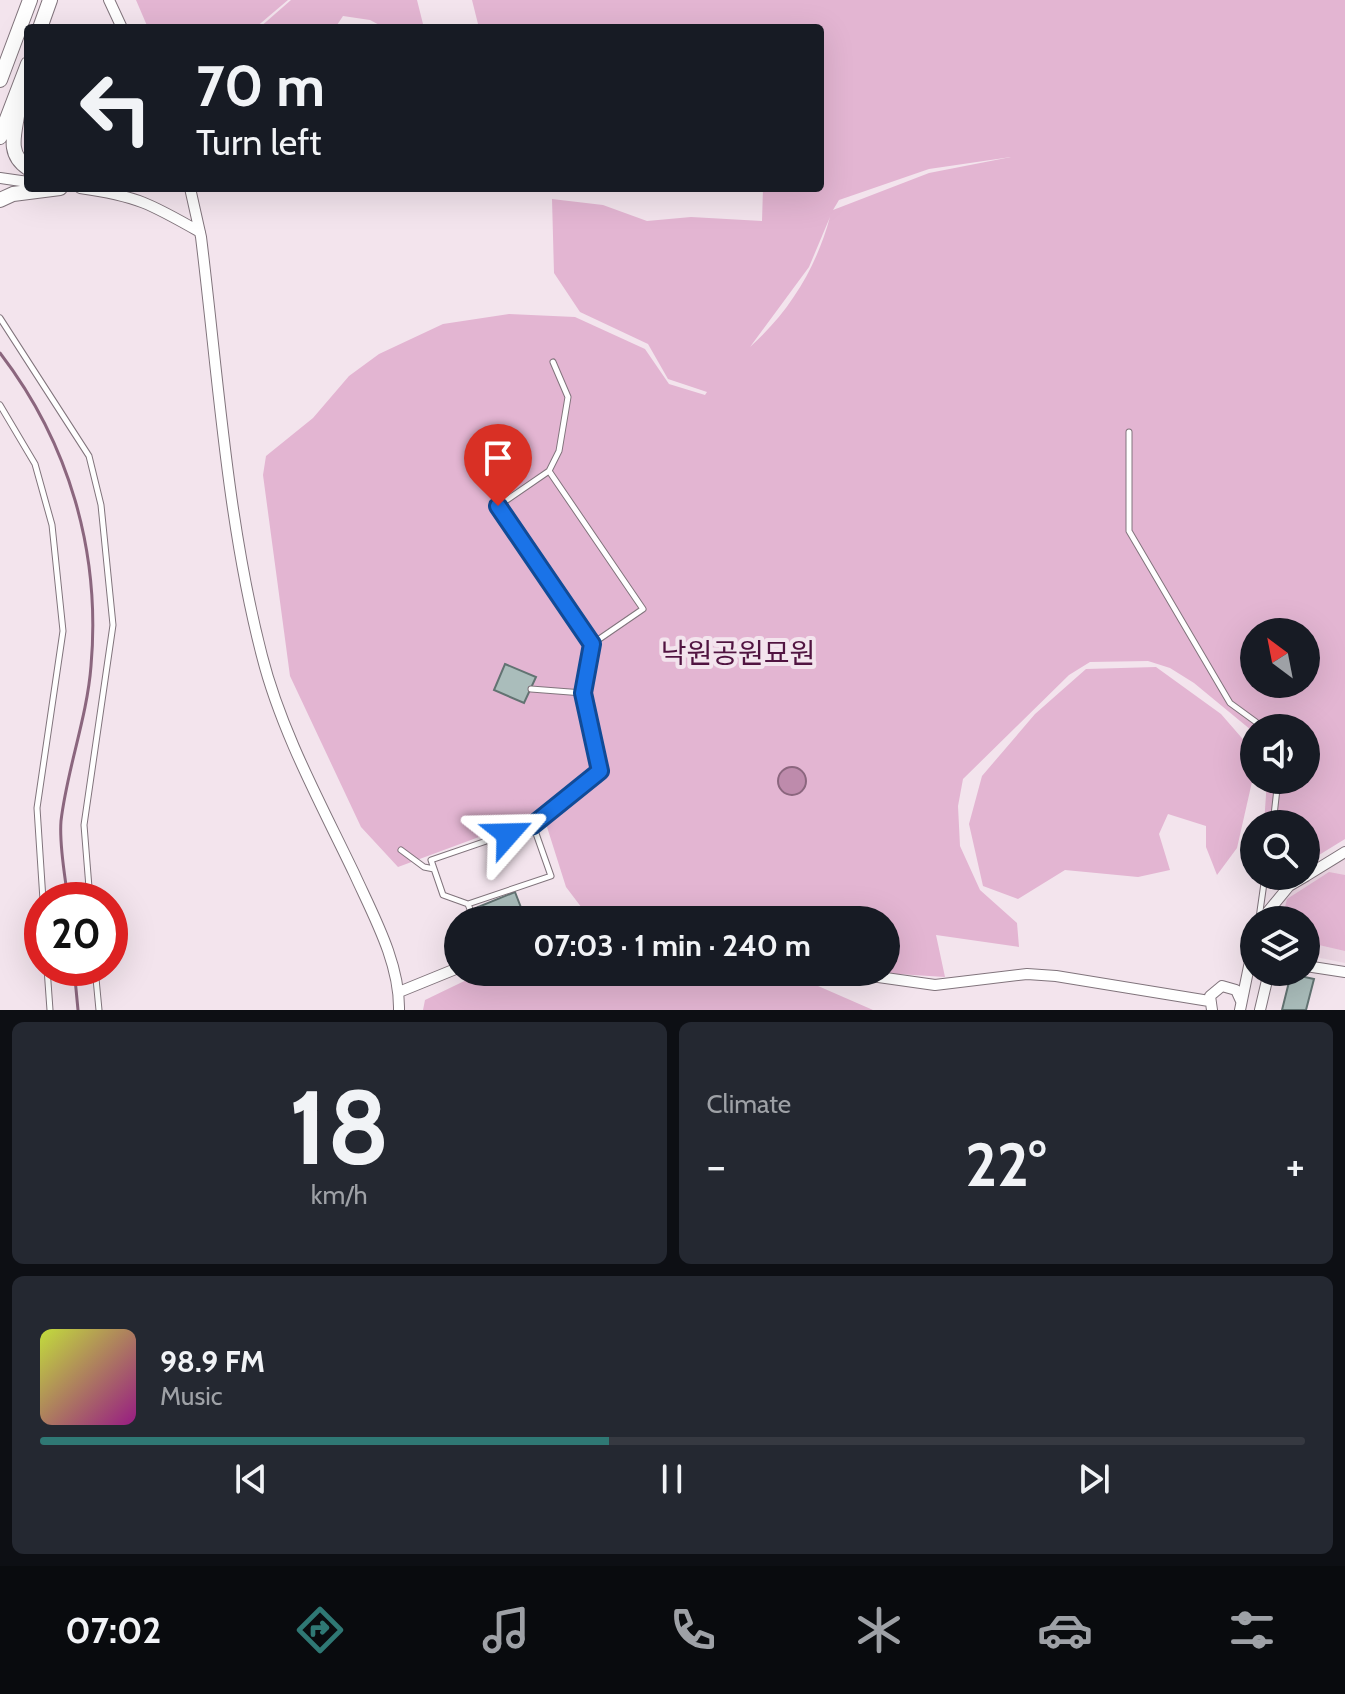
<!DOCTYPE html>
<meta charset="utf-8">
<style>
:root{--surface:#171b24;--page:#242831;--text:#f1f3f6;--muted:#9ea1a6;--line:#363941;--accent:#2f7874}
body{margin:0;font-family:Cabin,"Noto Sans KR",sans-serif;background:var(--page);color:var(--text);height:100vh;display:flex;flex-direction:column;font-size:30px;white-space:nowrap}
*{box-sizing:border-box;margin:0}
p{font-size:26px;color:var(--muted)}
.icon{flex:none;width:44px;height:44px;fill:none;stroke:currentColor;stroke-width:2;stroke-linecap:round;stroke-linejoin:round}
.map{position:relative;height:1010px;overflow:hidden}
.sheet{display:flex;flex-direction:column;gap:12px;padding:12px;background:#0d0f14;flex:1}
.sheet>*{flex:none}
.top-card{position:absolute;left:24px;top:24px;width:800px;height:168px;border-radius:8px;box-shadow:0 8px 32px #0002;background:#171b24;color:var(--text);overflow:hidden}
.needle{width:52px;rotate:328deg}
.tools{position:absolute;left:1240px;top:618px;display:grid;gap:16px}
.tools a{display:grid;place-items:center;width:80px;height:80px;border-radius:50%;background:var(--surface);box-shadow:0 8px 32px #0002;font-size:40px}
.speed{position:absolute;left:24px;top:882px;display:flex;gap:16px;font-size:40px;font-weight:700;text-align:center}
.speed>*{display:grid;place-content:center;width:104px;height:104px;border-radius:50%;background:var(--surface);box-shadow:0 8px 32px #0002;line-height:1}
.speed .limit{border:12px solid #d22;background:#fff;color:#111}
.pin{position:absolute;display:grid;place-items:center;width:68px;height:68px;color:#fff;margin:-82px -34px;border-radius:50% 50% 50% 0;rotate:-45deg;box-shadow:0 0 8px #0007}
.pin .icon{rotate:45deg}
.me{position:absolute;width:88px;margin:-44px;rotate:65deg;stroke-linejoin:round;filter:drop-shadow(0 0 6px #0008)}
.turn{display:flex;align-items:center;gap:28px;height:168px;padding:0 40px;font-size:36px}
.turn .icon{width:104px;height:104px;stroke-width:2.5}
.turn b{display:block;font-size:56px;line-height:68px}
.big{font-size:60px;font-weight:700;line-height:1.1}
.sheet .tile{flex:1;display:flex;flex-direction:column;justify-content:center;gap:12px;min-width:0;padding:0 28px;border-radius:12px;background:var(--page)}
.sheet .dial{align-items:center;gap:0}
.dial b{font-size:104px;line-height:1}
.song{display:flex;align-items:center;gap:24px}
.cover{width:96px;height:96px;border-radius:12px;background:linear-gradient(135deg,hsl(70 70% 55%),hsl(310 70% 35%))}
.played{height:8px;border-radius:4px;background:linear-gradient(90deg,var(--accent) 45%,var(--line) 45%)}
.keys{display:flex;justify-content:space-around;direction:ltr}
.heat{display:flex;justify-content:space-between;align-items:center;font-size:44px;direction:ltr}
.sheet .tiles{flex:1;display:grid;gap:12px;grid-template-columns:1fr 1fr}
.tile:last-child{grid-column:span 2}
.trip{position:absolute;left:444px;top:906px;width:456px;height:80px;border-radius:40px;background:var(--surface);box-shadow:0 8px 32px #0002;font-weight:700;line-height:80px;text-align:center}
.tabs{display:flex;height:128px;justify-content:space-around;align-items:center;background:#090b0e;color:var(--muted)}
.tabs .icon{width:56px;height:56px}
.tabs .on{color:var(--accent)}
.tabs b{font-size:36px;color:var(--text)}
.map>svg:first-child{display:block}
.built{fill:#ecd6e3}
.green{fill:#e3b5d2;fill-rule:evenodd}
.water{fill:#be8bac;stroke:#8b667e;stroke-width:2}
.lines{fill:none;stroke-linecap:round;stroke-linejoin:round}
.stream{stroke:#8b667e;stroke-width:3}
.building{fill:#aabdbb;stroke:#627372;stroke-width:2}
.service-casing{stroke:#81747c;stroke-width:7}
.minor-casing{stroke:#81747c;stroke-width:12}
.secondary-casing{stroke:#81747c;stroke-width:16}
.service{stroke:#fff;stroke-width:5}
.minor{stroke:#fff;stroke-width:10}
.secondary{stroke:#fff;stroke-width:14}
.route-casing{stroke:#114b97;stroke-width:20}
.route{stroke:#1a73e8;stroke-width:14}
.labels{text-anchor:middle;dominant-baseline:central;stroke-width:8;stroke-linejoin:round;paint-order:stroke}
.park-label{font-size:28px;fill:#511441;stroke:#f3e4ed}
</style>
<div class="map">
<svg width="1345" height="1010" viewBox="0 0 1345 1010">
<rect width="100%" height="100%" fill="#f3e4ed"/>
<path class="built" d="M1345,857V963L1306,955V920H1265L1288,892Z"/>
<path class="green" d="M136,0H288L255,28H148Z
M291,0H417L424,28H385L370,20L343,16L335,28H259Z
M472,0H1345V839L1306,863V824H1264L1267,780H1306V728H1254V737L1251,730L1194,683L1170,668L1148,661L1090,662L1069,675L963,779L958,806L960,846L980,890L1017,923L1019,947L936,935L945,977L866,972H886V920L588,916L566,887L547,827L533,817L398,867L361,827L290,676L263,475L266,456L313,418L349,376L379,354L443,324L509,314L575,317L645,349L669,384L705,395L707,392L668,379L648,344L580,312L554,273L552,199L603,205L647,221L691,217L762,221L763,188H820V28H479ZM1011,157L929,173L833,210L839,200L929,169ZM830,217C816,268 790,311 750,347L809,267ZM1254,632H1306V684H1254Z
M1156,667L1221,714L1254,752V773L1237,848L1217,875L1206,847V826L1168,814L1159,834L1170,870L1138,877L1065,870L1018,899L983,886L969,824L982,776L1035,714L1086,669Z
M1329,872L1345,875V951L1306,942V920H1282L1287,899Z
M483,972H786L873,1010H423L425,1000Z"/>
<path class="water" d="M778 781a14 14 0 1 1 28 0a14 14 0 1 1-28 0Z"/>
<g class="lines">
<path class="stream" d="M0,353C69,443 101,552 91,666C87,718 67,769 61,821C59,846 65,875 68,900
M74,968L78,1010"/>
</g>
<path class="building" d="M505,664L536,677L524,703L494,690Z
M515,892L525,918L483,920L478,907Z
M1291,974L1314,979L1306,1010H1282Z"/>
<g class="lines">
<defs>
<path id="service" d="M0,318L89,456L101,505L113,625L84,825L90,900
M0,405L35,464L52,525L63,631L37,808L43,900
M1129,432V531L1230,703L1256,722L1258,728
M549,471L643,609L592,644L498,506L549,471L559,451L568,397L553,362
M531,689L583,693
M1273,824L1278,780
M533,825L551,876L468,904L443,895L431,860L533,825L600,771L583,693L592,644
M401,850L424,867L434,869
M468,904L474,920
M1259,918L1265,876
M47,968L50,1010
M95,968L99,1010"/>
<path id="minor" d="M109,0L122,28
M0,178L28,182
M80,188C137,196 151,204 200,232
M190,188L201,237C218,375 227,521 262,656C281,731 321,804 354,873C373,915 400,963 399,1010
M1306,876L1345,852
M1261,920L1289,886L1306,876
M1306,966L1345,972
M843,972L935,985L1027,974L1056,976L1209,1001
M399,992L458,968
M1212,1010L1210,996L1222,986L1236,990L1241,1001
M1240,1010L1254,942
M1260,1010L1269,972"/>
<path id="secondary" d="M40,28L50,0
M0,80L30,0
M18,94C22,121 0,150 28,168
M0,137L28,64
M0,200L13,194L60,188"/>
</defs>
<use href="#service" class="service-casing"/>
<use href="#minor" class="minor-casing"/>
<use href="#secondary" class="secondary-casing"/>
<use href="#service" class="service"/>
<use href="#minor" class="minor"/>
<use href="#secondary" class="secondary"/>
</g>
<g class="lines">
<defs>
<path id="route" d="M498,506L592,644L583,693L600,771L533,825L508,834"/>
</defs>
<use href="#route" class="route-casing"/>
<use href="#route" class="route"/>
</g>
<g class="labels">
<g class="park-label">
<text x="738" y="653">낙원공원묘원</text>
</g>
</g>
</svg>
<div class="tools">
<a><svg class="needle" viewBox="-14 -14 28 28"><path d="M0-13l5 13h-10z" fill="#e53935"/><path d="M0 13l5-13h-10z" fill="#9ea1a6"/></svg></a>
<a><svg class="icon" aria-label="sound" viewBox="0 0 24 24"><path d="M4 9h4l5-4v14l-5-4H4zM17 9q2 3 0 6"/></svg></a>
<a><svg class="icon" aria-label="search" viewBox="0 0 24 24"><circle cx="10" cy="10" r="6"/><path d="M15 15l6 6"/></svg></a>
<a><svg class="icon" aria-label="layers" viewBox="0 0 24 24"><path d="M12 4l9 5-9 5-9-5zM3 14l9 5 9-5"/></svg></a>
</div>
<div class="speed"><div class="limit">20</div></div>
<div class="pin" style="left:498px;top:506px;background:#d93025"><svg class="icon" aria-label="arrive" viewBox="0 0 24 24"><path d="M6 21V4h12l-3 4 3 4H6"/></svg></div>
<svg class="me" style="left:508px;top:834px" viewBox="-20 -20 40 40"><path d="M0-17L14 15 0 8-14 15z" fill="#1a73e8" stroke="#fff" stroke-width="4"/></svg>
<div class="trip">07:03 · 1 min · 240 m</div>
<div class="top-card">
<div class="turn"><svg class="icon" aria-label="left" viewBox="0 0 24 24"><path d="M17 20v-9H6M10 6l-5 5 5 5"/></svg><div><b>70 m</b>Turn left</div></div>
</div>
</div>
<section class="sheet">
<div class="tiles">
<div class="tile dial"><b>18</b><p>km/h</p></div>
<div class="tile"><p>Climate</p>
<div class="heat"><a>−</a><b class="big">22°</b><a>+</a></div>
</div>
<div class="tile">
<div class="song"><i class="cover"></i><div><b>98.9 FM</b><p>Music</p></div></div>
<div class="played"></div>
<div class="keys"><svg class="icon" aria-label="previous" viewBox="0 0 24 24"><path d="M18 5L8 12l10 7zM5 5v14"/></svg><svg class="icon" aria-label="pause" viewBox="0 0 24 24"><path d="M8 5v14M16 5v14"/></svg><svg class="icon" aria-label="next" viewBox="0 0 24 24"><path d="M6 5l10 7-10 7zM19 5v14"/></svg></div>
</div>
</div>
</section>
<nav class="tabs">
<b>07:02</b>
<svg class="icon on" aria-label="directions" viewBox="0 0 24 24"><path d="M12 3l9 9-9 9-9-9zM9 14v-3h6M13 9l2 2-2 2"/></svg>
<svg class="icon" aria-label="music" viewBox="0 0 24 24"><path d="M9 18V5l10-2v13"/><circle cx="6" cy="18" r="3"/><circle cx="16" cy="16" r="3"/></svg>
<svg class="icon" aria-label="phone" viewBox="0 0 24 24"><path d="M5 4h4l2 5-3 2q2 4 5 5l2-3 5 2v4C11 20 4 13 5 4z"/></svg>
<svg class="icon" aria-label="climate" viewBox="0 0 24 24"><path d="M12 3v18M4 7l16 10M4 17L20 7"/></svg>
<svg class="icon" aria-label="car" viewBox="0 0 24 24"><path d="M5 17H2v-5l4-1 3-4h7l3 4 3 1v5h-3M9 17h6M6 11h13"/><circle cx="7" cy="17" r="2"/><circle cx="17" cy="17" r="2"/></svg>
<svg class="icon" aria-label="filters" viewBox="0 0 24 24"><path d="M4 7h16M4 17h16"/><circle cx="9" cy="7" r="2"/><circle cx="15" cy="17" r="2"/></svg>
</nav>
